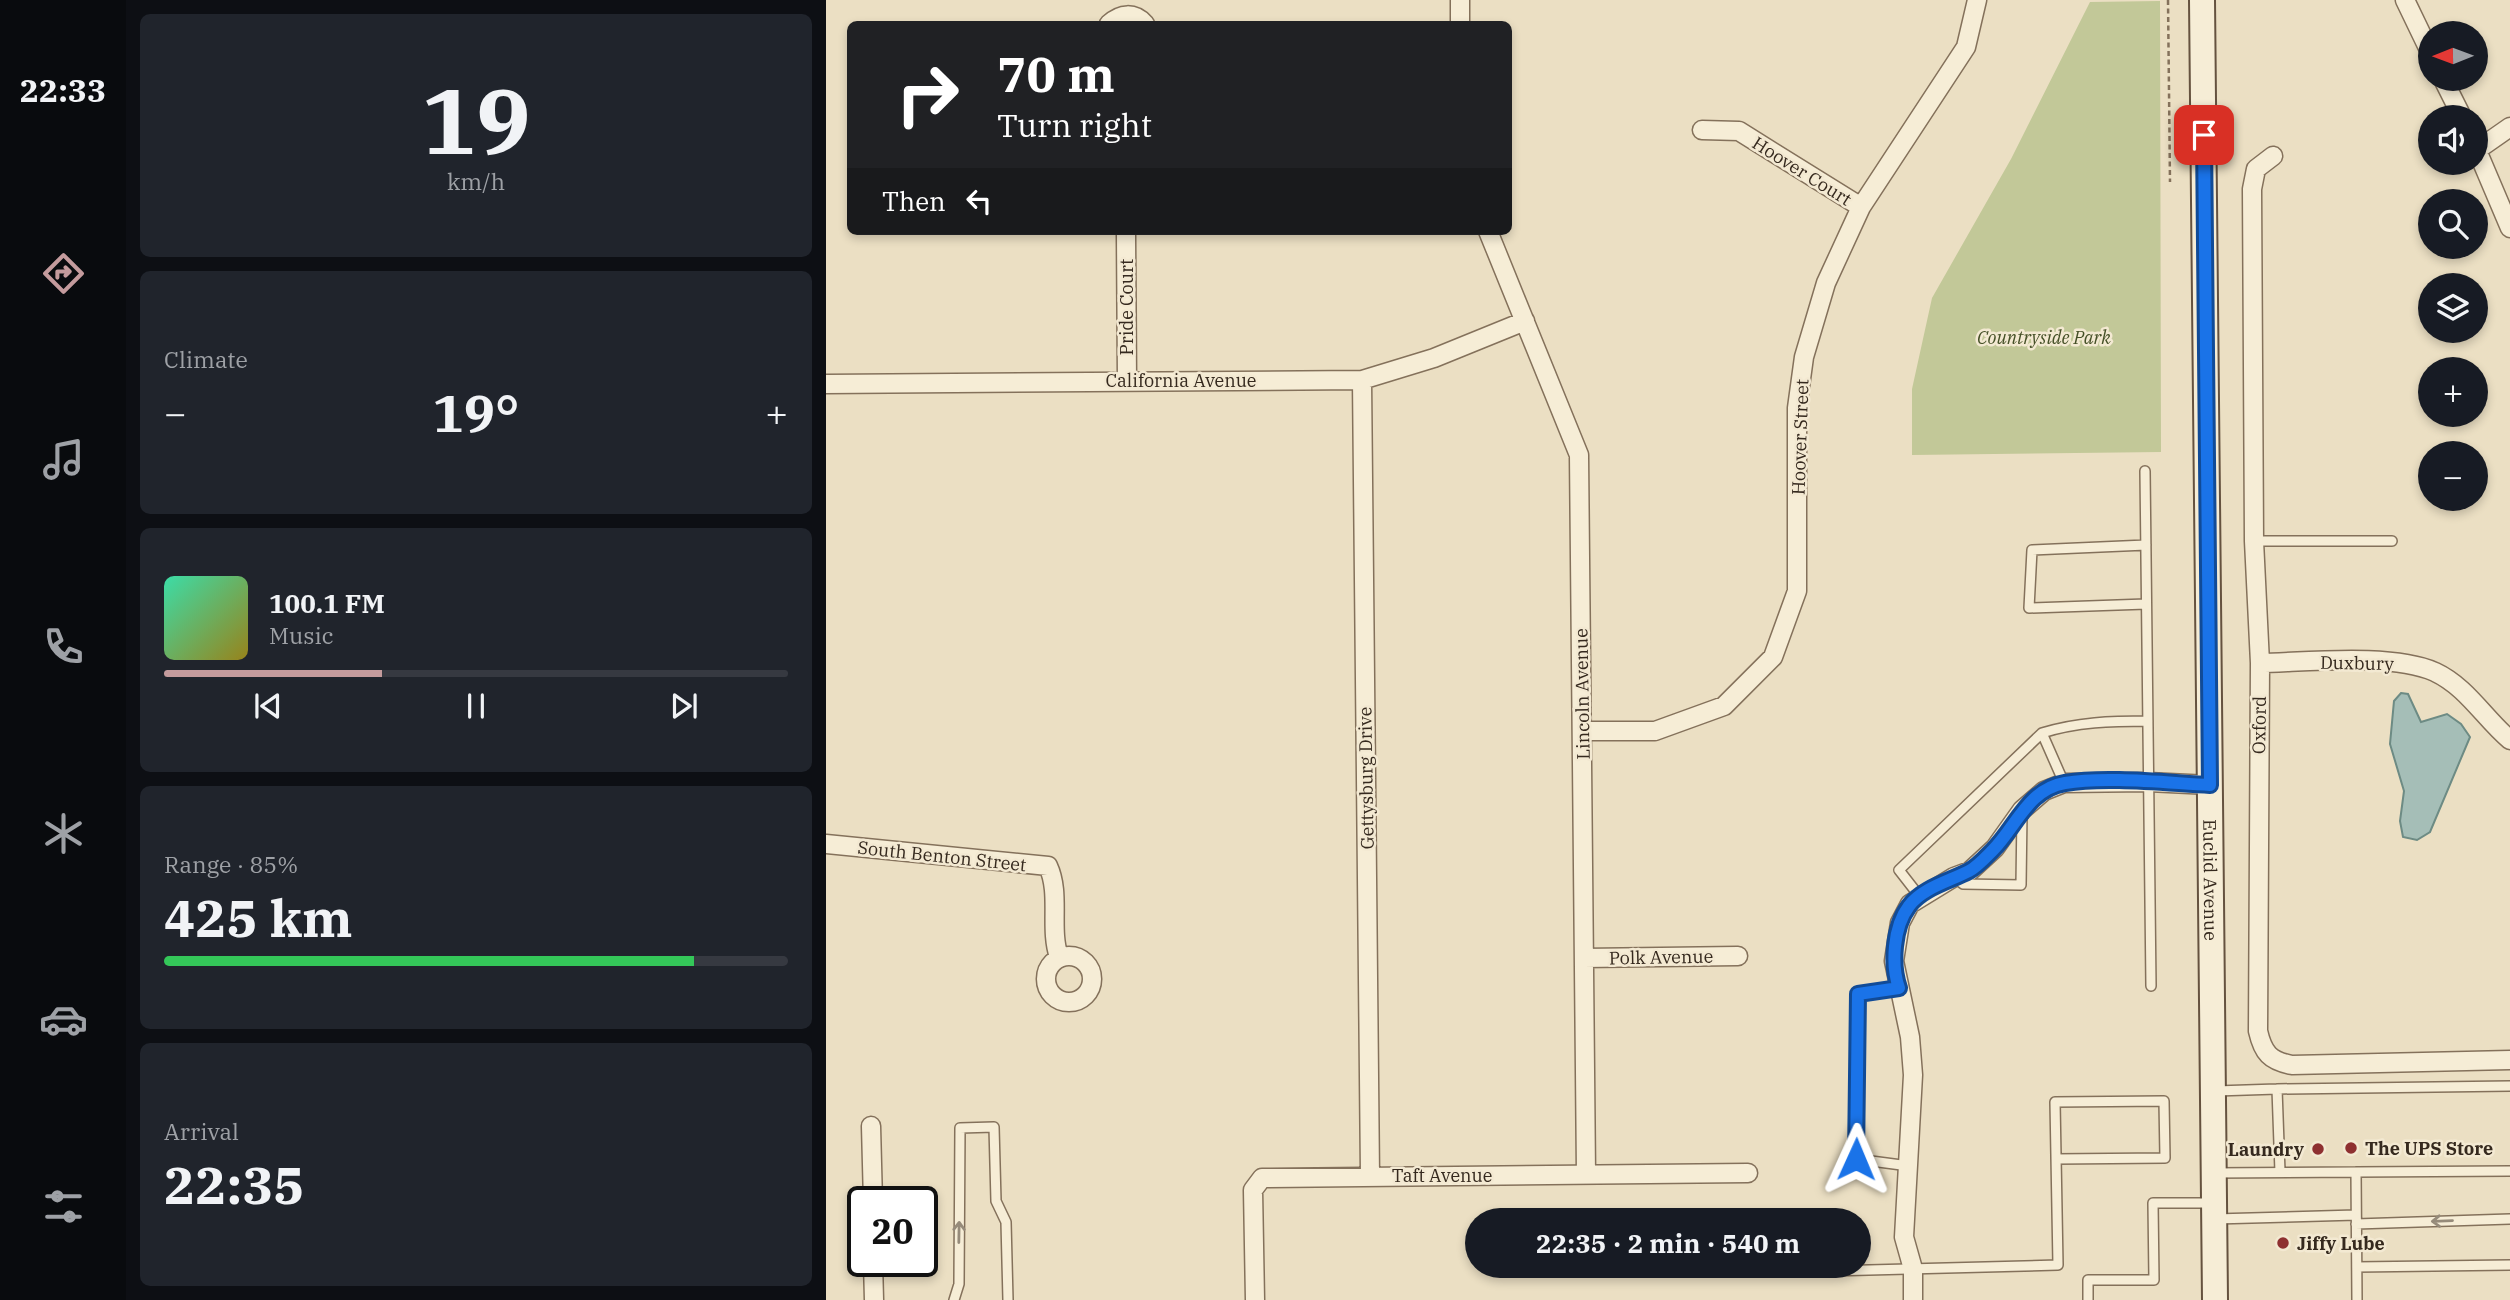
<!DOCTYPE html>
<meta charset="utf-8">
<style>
:root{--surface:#171b24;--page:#20242c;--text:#f1f3f6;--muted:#9ea1a6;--line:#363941;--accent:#c49b9d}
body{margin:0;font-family:"IBM Plex Serif",serif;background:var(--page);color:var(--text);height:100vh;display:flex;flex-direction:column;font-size:26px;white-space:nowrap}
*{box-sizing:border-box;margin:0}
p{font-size:23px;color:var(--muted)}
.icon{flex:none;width:38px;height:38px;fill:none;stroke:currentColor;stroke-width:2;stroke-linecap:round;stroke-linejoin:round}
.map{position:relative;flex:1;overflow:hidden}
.drawer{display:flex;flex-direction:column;gap:14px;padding:14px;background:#0d0f14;width:700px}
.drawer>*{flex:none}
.guide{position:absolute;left:21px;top:21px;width:665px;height:214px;border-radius:10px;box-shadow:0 4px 10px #0003;background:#202124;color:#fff;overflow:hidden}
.needle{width:46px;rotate:269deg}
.controls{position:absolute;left:1592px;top:21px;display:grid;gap:14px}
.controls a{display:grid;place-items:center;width:70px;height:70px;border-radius:50%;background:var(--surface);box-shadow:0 4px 10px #0003;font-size:35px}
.speed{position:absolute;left:21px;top:1186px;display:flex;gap:14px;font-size:35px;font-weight:700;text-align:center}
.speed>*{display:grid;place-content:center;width:91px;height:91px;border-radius:50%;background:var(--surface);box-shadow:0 4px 10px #0003;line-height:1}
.speed .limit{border:4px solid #111;border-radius:10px;background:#fff;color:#111}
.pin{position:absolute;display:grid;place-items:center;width:60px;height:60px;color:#fff;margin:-30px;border-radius:14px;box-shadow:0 4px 10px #0006}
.me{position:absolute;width:77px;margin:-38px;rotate:1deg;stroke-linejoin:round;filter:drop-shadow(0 0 5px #0008)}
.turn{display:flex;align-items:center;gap:24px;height:147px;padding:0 35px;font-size:32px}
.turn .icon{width:91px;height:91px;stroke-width:2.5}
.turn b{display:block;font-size:49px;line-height:60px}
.then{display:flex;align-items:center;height:66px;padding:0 35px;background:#0003;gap:14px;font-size:26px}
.big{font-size:52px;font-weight:800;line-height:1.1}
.drawer .tile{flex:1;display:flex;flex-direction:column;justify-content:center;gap:10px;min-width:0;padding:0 24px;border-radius:10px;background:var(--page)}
.drawer .dial{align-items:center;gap:0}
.dial b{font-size:91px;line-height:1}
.song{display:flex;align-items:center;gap:21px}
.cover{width:84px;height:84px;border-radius:10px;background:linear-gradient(135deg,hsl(160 70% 55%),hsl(50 70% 35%))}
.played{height:7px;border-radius:4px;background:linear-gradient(90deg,var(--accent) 35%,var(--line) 35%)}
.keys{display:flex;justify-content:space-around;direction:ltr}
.heat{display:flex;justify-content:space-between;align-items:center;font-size:38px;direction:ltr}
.charge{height:10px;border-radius:5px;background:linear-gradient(90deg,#34c759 85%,var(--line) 0)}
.trip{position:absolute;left:639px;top:1208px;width:406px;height:70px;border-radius:35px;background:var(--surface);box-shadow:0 4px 10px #0003;font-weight:800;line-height:70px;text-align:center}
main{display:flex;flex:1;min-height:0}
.tab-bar{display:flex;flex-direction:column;width:126px;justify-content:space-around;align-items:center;background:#090b0e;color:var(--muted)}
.tab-bar .icon{width:49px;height:49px}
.tab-bar .active{color:var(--accent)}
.tab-bar b{font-size:32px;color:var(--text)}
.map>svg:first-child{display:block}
.green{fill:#c2c898}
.water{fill:#a5beb7;stroke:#6d8b84;stroke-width:2}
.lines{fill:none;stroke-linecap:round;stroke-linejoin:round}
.lane-casing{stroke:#84715b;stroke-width:12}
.street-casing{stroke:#84715b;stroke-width:21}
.secondary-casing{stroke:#65523f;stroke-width:28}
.path{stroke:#84715b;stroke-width:2.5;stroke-dasharray:5 3.5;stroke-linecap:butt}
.lane{stroke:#f6edd6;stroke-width:9}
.street{stroke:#f6edd6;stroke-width:18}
.secondary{stroke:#f6edd6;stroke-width:24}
.oneway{stroke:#968b7a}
.route-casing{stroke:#114b97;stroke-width:18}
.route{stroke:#1a73e8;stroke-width:12}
.poi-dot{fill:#8e3030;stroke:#f3e9d2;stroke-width:2.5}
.labels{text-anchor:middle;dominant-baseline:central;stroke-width:5;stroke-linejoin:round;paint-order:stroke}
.street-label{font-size:18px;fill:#35291e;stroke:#f3e9d2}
.park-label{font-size:18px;font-style:italic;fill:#455027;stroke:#f3e9d2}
.poi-label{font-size:18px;font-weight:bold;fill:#35291e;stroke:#f3e9d2;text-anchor:start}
</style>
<main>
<nav class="tab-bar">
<b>22:33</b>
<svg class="icon active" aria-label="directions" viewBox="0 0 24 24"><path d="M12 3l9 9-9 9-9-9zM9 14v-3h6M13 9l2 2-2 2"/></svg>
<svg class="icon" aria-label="music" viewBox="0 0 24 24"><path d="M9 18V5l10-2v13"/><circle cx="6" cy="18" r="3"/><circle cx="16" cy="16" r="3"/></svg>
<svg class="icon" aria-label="phone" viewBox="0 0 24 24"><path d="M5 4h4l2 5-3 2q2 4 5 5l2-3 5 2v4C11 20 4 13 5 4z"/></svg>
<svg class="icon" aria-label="climate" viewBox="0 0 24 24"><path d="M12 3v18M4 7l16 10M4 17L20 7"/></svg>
<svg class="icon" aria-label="car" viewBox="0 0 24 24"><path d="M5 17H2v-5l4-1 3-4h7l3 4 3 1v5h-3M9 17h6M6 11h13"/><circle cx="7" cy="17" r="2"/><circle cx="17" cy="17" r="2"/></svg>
<svg class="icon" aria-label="filters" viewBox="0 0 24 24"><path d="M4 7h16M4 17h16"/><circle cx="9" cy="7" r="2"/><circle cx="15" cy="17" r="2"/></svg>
</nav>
<section class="drawer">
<div class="tile dial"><b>19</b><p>km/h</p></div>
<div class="tile"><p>Climate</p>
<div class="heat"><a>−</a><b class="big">19°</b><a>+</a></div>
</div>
<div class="tile">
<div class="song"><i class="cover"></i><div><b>100.1 FM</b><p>Music</p></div></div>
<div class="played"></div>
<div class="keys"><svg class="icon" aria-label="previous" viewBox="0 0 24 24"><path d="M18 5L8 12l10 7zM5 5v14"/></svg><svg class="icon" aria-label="pause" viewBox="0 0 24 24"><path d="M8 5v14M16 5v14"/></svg><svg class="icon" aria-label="next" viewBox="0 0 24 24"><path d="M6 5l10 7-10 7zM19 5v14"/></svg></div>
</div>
<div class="tile"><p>Range · 85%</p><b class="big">425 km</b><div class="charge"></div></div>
<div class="tile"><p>Arrival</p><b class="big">22:35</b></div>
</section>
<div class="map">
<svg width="1684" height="1300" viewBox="0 0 1684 1300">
<rect width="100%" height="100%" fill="#ebdfc3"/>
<path class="green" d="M1334,1L1335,452L1086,455V389L1106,298L1185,159L1264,2Z"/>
<path class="water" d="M1575,693L1582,694L1595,722L1621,714L1635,724L1644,737L1604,832L1591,840L1577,837L1574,821L1578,791L1564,744L1568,701Z"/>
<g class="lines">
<defs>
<path id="lane" d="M1319,471L1325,986
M1428,541H1566
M1320,545L1206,550L1203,608L1320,604
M1216,733L1238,783
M1129,878L1137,884L1195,885L1196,813
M1094,897L1073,870L1216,733C1251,722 1286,721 1322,721
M1073,988L1032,994L1030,1159L1083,1166
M1390,1091L1451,1089
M1454,1172L1451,1089L1684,1086
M1388,1173L1530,1172
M1389,1219L1530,1215
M1530,1224L1684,1219
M1531,1267L1684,1265
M965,1272L1232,1265L1229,1102L1338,1101L1339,1158L1230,1159
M128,1300L133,1284L134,1128L168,1127L170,1201L180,1222L182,1300
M1262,1300V1280H1328L1327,1203H1386
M1531,1300L1530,1172L1684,1171"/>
<path id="street" d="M1579,0L1605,54
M283,24C295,13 308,12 319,24
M634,24V0
M1617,79L1636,117
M876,130L913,131L1035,207
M1650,148L1684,228
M1651,150L1684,127
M1447,156L1430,169L1426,189L1428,541L1434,663L1432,1031C1437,1053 1444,1061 1466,1065L1684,1060
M662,231L753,455L760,1174
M300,235L301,380
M536,380L544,1176
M0,384L536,380L608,358L699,321
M1434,663C1482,662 1566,653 1609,672C1641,687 1658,718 1684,740
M757,731H829L898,706L947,657L971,591V408L978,357L1000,283L1035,207L1140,47L1151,0
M0,844L222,866C235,894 223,928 233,957
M220 979a23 23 0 1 1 46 0a23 23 0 1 1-46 0Z
M758,958L912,956
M45,1126L47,1202
M47,1262L48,1300
M429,1300L427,1190L436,1178L922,1173
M1087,1300V1269L1078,1237L1087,1075L1084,1037L1068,961L1074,923L1084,904L1128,877L1144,871L1169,848L1196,810L1218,791L1238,783L1322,782L1384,785"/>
<g id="secondary">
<path id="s1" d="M1376,0L1389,1300"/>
</g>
</defs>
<use href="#lane" class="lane-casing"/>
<use href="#street" class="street-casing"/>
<use href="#secondary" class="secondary-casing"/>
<path class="path" d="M1342,0L1344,182"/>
<use href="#lane" class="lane"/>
<use href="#street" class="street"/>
<use href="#secondary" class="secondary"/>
</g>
<defs><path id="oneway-shaft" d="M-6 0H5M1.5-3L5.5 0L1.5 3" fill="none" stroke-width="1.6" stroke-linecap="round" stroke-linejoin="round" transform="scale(1.75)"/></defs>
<g class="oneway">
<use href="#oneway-shaft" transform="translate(1616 1221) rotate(178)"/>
<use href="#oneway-shaft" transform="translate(133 1232) rotate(-89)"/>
</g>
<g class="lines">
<defs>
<path id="route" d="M1030,1159L1032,994L1073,988C1065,965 1067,927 1083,906C1096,888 1124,881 1143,871C1151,867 1160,857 1167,850C1190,827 1202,789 1239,783C1279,776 1342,783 1384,785L1378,135"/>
</defs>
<use href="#route" class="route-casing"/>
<use href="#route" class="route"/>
</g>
<g class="poi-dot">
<circle cx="1525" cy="1148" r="7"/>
<circle cx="1492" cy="1149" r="7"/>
<circle cx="1457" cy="1243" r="7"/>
</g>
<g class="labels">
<g class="street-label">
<text transform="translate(976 171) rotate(32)">Hoover Court</text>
<text transform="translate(300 307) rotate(-90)">Pride Court</text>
<text x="355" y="380">California Avenue</text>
<text transform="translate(974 437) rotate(-88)">Hoover Street</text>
<text transform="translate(1531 663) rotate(1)">Duxbury</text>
<text transform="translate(756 694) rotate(-91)">Lincoln Avenue</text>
<text transform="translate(1433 725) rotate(-89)">Oxford</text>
<text transform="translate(540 778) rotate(-91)">Gettysburg Drive</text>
<text transform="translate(116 856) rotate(6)">South Benton Street</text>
<text stroke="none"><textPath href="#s1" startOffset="880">Euclid Avenue</textPath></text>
<text transform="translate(835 957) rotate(-1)">Polk Avenue</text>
<text x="616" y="1175">Taft Avenue</text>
</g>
<g class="park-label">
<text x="1218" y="337">Countryside Park</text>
</g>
<g class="poi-label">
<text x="1539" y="1148">The UPS Store</text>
<text x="1478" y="1149" text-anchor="end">Laundry</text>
<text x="1471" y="1243">Jiffy Lube</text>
</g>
</g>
</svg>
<div class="controls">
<a><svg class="needle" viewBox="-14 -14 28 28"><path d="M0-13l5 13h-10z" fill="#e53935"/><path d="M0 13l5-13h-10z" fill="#9ea1a6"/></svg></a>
<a><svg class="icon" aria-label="sound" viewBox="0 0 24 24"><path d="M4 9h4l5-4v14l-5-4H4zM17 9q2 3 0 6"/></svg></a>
<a><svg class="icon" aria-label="search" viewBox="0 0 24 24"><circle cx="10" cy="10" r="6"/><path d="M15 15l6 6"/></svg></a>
<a><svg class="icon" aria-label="layers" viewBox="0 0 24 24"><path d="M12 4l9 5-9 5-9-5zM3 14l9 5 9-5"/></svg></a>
<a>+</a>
<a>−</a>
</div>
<div class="speed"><div class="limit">20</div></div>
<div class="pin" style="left:1378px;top:135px;background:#d93025"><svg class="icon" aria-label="arrive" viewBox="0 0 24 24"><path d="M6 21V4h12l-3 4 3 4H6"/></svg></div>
<svg class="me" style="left:1030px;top:1159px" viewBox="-20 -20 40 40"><path d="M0-17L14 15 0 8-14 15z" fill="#1a73e8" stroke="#fff" stroke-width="4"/></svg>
<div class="trip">22:35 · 2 min · 540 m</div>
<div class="guide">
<div class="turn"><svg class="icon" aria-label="right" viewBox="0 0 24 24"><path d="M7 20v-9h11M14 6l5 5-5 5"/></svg><div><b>70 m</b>Turn right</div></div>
<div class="then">Then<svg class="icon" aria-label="left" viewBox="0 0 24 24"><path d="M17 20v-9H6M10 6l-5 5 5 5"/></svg></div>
</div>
</div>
</main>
